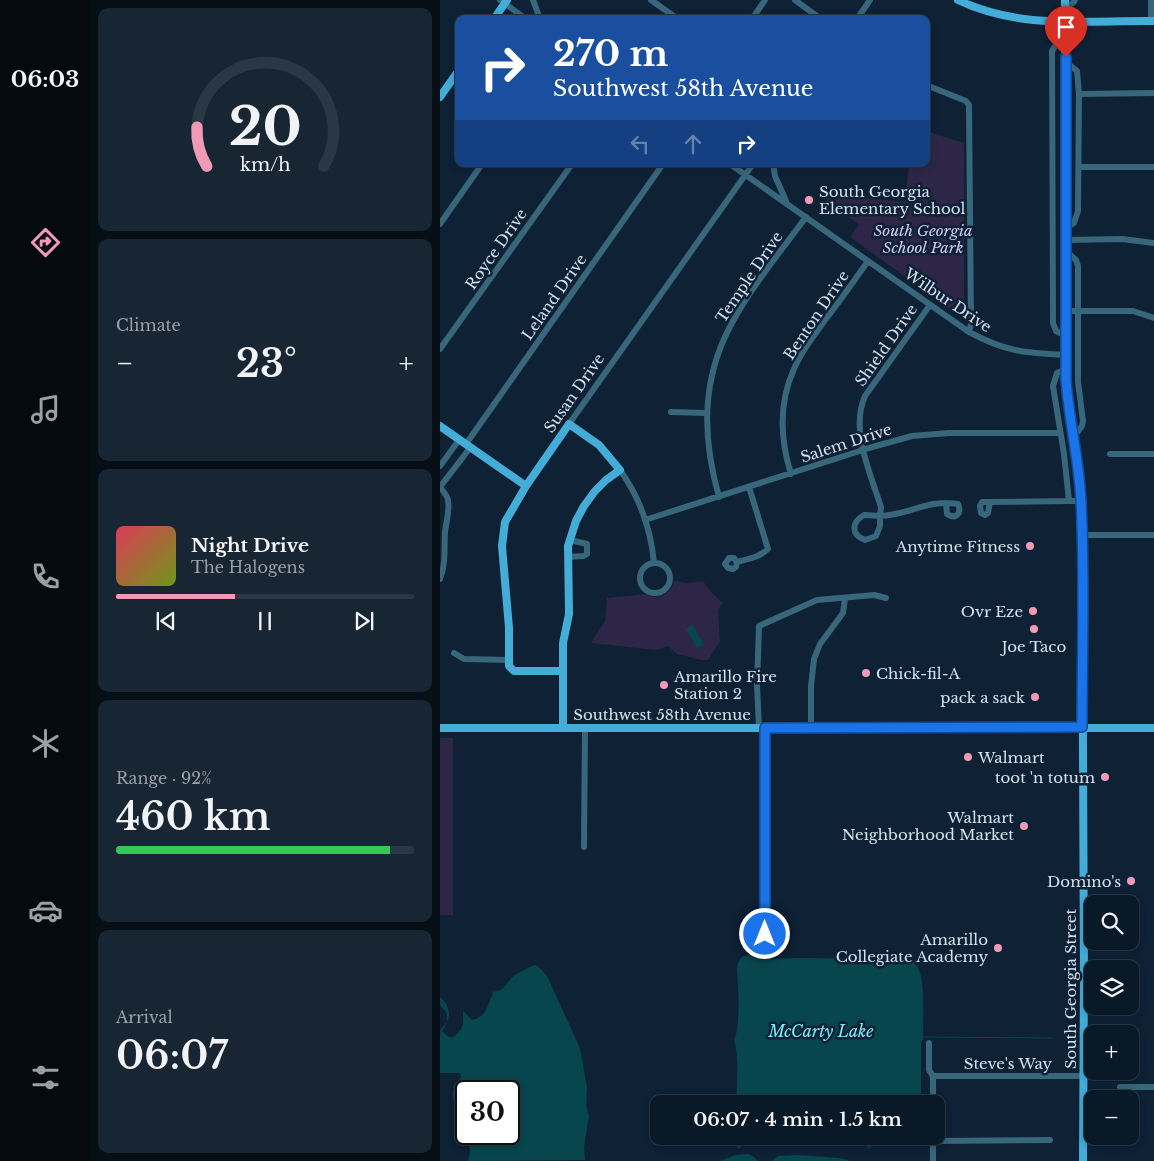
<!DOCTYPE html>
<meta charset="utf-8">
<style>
:root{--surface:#0a1928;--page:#182634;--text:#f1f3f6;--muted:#99a0a8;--line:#2a3845;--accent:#f09ab6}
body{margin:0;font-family:"Libre Baskerville",serif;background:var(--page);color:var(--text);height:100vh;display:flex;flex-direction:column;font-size:19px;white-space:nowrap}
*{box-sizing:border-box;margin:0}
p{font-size:16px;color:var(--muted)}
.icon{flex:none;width:28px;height:28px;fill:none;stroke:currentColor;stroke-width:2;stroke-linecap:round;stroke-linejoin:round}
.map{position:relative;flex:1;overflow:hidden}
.drawer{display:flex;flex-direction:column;gap:8px;padding:8px;background:#060e16;width:350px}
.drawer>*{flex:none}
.hud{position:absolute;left:15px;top:15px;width:475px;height:152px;border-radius:10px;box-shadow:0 2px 8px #0003,0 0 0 1px var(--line);background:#1a4fa0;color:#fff;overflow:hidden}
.controls{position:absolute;left:644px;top:895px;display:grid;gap:10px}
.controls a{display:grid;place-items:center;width:55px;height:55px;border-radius:10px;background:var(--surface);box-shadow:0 2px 8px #0003,0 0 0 1px var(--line);font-size:25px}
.speed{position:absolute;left:15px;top:1080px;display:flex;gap:10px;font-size:25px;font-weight:700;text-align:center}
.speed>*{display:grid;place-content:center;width:65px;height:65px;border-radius:50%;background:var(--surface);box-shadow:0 2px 8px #0003,0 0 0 1px var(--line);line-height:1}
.speed .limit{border:2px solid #111;border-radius:8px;background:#fff;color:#111}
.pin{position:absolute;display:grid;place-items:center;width:42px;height:42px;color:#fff;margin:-51px -21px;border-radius:50% 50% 50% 0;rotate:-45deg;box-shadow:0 0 5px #0007}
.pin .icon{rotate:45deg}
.me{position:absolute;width:55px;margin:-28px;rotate:0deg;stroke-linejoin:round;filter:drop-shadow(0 0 4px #0008)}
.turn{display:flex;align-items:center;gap:18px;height:105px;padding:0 15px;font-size:22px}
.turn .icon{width:65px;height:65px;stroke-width:2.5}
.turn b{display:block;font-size:35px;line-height:42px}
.lanes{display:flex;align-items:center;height:48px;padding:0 15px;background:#0003;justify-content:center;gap:25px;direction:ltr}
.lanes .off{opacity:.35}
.big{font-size:38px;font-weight:600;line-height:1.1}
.drawer .widget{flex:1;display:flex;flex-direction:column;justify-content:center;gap:8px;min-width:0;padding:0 18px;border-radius:10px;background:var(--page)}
.drawer .dial{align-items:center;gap:0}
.dial svg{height:130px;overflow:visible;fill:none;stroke:var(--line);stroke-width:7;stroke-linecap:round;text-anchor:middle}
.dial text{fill:var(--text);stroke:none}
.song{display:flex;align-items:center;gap:15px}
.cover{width:60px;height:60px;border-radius:8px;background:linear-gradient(135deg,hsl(350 70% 55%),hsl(80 70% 35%))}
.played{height:5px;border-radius:2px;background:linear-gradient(90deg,var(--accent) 40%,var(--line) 40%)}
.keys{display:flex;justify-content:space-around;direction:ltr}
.heat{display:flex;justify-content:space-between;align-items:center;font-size:28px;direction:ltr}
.charge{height:8px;border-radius:4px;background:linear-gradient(90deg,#34c759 92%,var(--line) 0)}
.trip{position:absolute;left:210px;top:1095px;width:295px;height:50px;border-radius:10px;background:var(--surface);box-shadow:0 2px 8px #0003,0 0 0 1px var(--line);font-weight:600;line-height:50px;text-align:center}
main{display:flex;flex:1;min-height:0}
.tab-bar{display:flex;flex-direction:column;width:90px;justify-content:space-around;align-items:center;background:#040a10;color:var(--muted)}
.tab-bar .icon{width:35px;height:35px}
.tab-bar .current{color:var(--accent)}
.tab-bar b{font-size:22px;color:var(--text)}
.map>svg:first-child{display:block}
.green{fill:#2e2646}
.water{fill:#07464d;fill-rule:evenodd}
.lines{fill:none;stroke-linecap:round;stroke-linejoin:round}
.stream{stroke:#07464d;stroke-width:1}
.minor{stroke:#38667b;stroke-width:6}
.major{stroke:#43acd7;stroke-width:8}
.route-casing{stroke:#114b97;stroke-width:12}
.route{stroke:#1a73e8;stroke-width:9}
.poi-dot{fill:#f09ab6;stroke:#0e2135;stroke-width:2}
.labels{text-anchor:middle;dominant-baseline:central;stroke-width:5;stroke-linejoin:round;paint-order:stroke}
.poi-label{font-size:15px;fill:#d5e1ef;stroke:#0e2135;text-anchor:end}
.park-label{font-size:15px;font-style:italic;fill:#d3caf7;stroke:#0e2135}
.street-label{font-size:15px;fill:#d5e1ef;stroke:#0e2135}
.water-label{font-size:16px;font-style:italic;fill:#7cebfb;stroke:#0e2135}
</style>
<main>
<nav class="tab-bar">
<b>06:03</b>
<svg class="icon current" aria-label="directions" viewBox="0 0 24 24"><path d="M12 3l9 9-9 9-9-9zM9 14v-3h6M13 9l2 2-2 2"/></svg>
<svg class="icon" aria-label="music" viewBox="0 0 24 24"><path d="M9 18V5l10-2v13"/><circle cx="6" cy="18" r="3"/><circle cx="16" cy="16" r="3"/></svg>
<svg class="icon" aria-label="phone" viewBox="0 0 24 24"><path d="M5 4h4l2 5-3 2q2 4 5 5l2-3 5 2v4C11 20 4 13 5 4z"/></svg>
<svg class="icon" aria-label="climate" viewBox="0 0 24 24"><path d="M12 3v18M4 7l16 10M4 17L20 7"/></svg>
<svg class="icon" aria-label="car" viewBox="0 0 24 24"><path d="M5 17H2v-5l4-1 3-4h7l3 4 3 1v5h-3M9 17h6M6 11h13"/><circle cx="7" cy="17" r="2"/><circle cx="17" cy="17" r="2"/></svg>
<svg class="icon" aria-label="filters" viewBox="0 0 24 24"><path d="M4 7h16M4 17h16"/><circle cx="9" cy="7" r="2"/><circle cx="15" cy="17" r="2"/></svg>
</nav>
<section class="drawer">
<div class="widget dial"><svg viewBox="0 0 100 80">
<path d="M14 69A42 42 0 1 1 86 69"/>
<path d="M14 69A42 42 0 0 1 8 45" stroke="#f09ab6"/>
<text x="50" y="56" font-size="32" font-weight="700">20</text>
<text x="50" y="72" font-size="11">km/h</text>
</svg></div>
<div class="widget"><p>Climate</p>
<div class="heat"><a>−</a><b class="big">23°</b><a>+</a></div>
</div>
<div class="widget">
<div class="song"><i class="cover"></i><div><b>Night Drive</b><p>The Halogens</p></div></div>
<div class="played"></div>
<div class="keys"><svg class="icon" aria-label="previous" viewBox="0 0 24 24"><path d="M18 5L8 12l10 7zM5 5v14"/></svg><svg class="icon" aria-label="pause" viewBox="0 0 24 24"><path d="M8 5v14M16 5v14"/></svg><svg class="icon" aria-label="next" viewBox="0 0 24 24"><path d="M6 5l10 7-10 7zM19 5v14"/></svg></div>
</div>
<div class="widget"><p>Range · 92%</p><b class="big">460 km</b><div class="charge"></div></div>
<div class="widget"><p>Arrival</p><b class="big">06:07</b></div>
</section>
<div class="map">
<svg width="714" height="1161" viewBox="0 0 714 1161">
<rect width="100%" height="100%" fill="#0e2135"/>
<path class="green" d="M486,131L524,143V313L522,316L518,315L410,237L419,224L382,198V194L465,202L469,164H486Z
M235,581L248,583L263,581L272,593L283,603L278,610L280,641L268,660H261L237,654L228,646L216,650L151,643L165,621L167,598L205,594L214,597L223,596L231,589Z
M0,738H13V915H0Z"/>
<path class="water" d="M253,625L264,645L257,648L246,629Z
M307,955L325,959L355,958L469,959C473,962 477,965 479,970C485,982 483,1025 483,1040L481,1042V1104H297C296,1082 300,1061 294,1040C301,1026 298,984 297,968C298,960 300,957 307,955Z
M95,965L99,967L107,976L140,1048L147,1088L146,1105L149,1116L144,1147L145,1160L28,1161C37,1139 10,1113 13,1091C14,1086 19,1081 21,1077L20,1073H0V1030L7,1022V1016L6,1012L0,1005V997C12,1008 11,1019 2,1031L6,1035L12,1038C25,1027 23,1027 23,1011L32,1020C47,1017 47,1005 53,994L52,992C66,991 65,983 74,976C76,974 92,966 95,965ZM69,1091V1134H26V1091Z
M294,1136H475C460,1143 442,1139 428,1148L422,1141L412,1140L314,1141L308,1142L299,1148L294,1145Z
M308,1154L314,1157L318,1161H280L295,1155Z
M358,1155L400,1158L410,1161H332L338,1156Z"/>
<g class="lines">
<path class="stream" d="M483,1037L612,1038"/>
<path class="minor" d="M60,0L86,19
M93,0L100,19
M211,0L238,19
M355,0L381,19
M625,8L633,3L635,0
M312,19L325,0
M417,19L430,0
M711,21V0
M626,39L618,42L612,51L613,323L616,331L626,336
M626,62L637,71L639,94L638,211L634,223L626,228
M486,85L526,101L529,105L531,324L529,332
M639,94L714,93
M290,164L529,332C566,352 585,353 626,355
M333,164L335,176L346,201
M639,167H714
M0,224L42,164
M626,240L682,239L714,243
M626,251L636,260L638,266V382L643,421L642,426L633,438
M490,305L425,396C410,430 430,472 441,507L440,516C470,515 486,499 518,504C522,513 516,520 507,514L506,503
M626,311H693L714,318
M0,349L132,164
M626,369L617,373L613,386L624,454L629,501
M231,412L267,413
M129,424L313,164
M26,444L223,164
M670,454H714
M0,466L19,440
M180,470C200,498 211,530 214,563
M351,474C340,439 339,402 354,369C361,351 374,336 385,320C400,301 414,281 428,261
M0,487C3,491 7,495 8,500C10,511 6,522 5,532C4,549 6,564 0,579
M0,487L30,448
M279,497C262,437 261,379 292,323C312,286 341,251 366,217
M550,502L548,513L545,515L541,513L540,506L542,502H550L629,501H641
M424,515L440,516V526L436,536L425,540C410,534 412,522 424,515Z
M205,520L429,448L472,436L509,433H620
M642,535H714
M128,557L143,556L147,554V544L130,540
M297,562L296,567L293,569L288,568L285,564L289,558H294L297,562C308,559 320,557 328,549L309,487
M200 578a15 15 0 1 1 30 0a15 15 0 1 1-30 0Z
M14,653L24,659L69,660
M371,727V686L374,659L380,644L403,613L405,598
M319,728L317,685L319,626L377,600L434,595L446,598
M325,728V934
M144,847L145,728
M489,1043V1070L493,1076V1104
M493,1076H643
M680,1087H714
M493,1141L610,1140
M493,1161V1136"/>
<path class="major" d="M518,0C580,30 647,20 714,21
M625,0L626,380L629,416L639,474L642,535L644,976L643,1161
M54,19L67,0
M0,97L19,70
M0,426L86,486
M122,671H74L69,666V628L62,546L65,522L86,486L129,424L159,445L180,470L166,480L155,491L144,506L136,521L128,546L129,614L123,643V728
M0,728H714"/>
</g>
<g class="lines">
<defs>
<path id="route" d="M325,934V728L642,727C642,652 645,576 641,501C639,460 629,420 626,380V57"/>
</defs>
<use href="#route" class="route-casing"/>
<use href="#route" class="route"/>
</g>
<g class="poi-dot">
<circle cx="369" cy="200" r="5"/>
<circle cx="590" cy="546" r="5"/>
<circle cx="593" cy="611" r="5"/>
<circle cx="594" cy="629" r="5"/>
<circle cx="426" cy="673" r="5"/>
<circle cx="224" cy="685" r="5"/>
<circle cx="595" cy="697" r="5"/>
<circle cx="528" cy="757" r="5"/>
<circle cx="665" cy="777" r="5"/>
<circle cx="584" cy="826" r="5"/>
<circle cx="691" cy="881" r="5"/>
<circle cx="558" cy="948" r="5"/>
</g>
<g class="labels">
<g class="poi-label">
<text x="379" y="191" text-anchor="start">South Georgia<tspan x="379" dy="17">Elementary School</tspan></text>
<text x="580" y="546">Anytime Fitness</text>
<text x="583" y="611">Ovr Eze</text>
<text x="594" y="646" text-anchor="middle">Joe Taco</text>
<text x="436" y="673" text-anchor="start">Chick-fil-A</text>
<text x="234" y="676" text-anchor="start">Amarillo Fire<tspan x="234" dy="17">Station 2</tspan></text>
<text x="585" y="697">pack a sack</text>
<text x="538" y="757" text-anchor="start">Walmart</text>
<text x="655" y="777">toot 'n totum</text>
<text x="574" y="817">Walmart<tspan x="574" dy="17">Neighborhood Market</tspan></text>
<text x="681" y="881">Domino's</text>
<text x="548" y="939">Amarillo<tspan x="548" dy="17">Collegiate Academy</tspan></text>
</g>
<g class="park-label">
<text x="483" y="230">South Georgia<tspan x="483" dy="17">School Park</tspan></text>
</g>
<g class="street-label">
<text transform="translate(56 249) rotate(-55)">Royce Drive</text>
<text transform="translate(309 277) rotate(-56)">Temple Drive</text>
<text transform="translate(114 297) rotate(-55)">Leland Drive</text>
<text transform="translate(508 300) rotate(34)">Wilbur Drive</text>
<text transform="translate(376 315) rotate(-56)">Benton Drive</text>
<text transform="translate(446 345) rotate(-55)">Shield Drive</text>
<text transform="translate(134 393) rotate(-55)">Susan Drive</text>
<text transform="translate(406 443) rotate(-18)">Salem Drive</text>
<text x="222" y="714">Southwest 58th Avenue</text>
<text transform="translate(630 989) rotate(-90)">South Georgia Street</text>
<text x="568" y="1063">Steve's Way</text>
</g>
<g class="water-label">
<text x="381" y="1031">McCarty Lake</text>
</g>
</g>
</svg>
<div class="controls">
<a><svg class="icon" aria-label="search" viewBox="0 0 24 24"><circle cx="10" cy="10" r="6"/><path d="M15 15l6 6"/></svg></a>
<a><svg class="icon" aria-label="layers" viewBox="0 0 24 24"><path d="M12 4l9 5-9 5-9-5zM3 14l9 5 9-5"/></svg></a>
<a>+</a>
<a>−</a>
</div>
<div class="speed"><div class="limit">30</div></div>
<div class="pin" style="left:626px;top:57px;background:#d93025"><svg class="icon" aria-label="arrive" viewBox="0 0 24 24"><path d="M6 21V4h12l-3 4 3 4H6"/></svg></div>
<svg class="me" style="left:325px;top:934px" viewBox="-20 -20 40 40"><circle r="17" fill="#1a73e8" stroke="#fff" stroke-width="3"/><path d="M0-11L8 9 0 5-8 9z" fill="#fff"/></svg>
<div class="trip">06:07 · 4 min · 1.5 km</div>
<div class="hud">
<div class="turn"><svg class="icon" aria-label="right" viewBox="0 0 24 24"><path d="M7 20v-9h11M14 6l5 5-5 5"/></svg><div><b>270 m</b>Southwest 58th Avenue</div></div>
<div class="lanes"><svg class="icon off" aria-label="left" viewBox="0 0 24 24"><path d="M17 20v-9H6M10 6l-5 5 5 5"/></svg><svg class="icon off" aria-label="ahead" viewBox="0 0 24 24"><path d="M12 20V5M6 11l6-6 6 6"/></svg><svg class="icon" aria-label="right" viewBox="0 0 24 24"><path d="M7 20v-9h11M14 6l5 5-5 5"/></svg></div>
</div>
</div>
</main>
